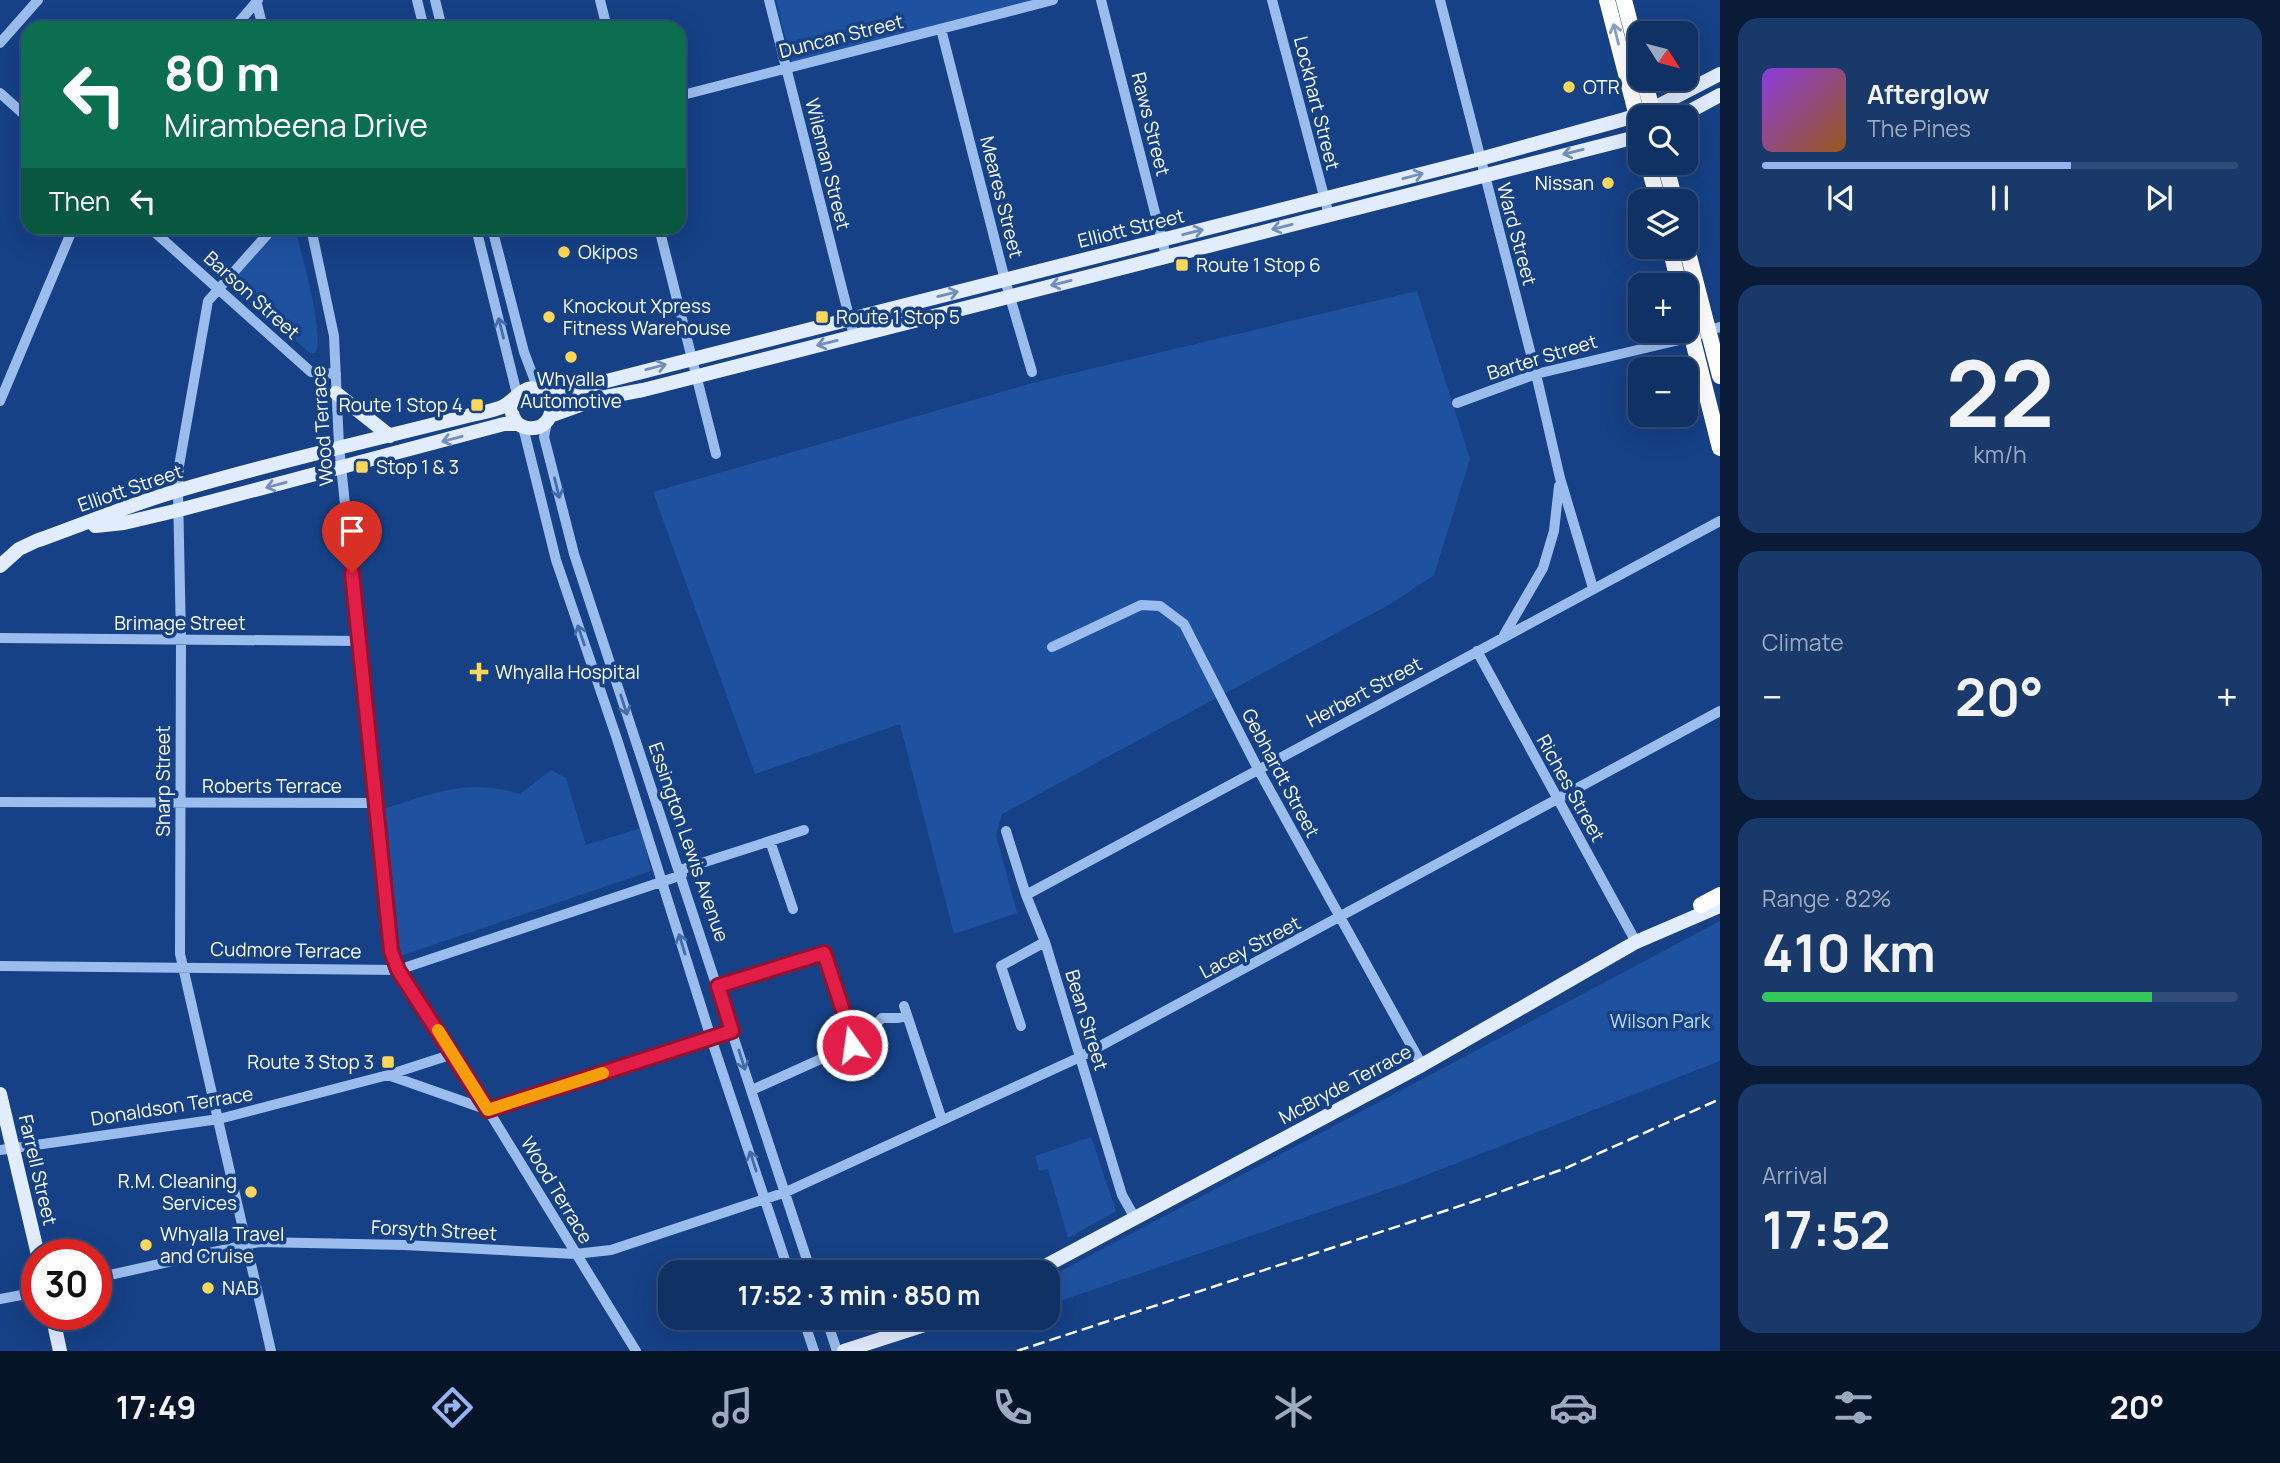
<!DOCTYPE html>
<meta charset="utf-8">
<style>
:root{--surface:#103164;--page:#19396a;--text:#f1f3f6;--muted:#9ca9bf;--line:#304c78;--accent:#95b2f1}
body{margin:0;font-family:Manrope,sans-serif;background:var(--page);color:var(--text);height:100vh;display:flex;flex-direction:column;font-size:26px;white-space:nowrap}
*{box-sizing:border-box;margin:0}
p{font-size:23px;color:var(--muted)}
.icon{flex:none;width:38px;height:38px;fill:none;stroke:currentColor;stroke-width:2;stroke-linecap:round;stroke-linejoin:round}
.map{position:relative;flex:1;overflow:hidden}
.panel{display:flex;flex-direction:column;gap:18px;padding:18px;background:#091b37;width:560px}
.panel>*{flex:none}
.top-card{position:absolute;left:21px;top:21px;width:665px;height:214px;border-radius:21px;box-shadow:0 7px 28px #0002,0 0 0 2px var(--line);background:#0b6e4f;color:#fff;overflow:hidden}
.needle{width:46px;rotate:126deg}
.controls{position:absolute;left:1628px;top:21px;display:grid;gap:14px}
.controls a{display:grid;place-items:center;width:70px;height:70px;border-radius:14px;background:var(--surface);box-shadow:0 7px 28px #0002,0 0 0 2px var(--line);font-size:35px}
.speed{position:absolute;left:21px;top:1239px;display:flex;gap:14px;font-size:35px;font-weight:700;text-align:center}
.speed>*{display:grid;place-content:center;width:91px;height:91px;border-radius:50%;background:var(--surface);box-shadow:0 7px 28px #0002,0 0 0 2px var(--line);line-height:1}
.speed .limit{border:10px solid #d22;background:#fff;color:#111}
.pin{position:absolute;display:grid;place-items:center;width:60px;height:60px;color:#fff;margin:-72px -30px;border-radius:50% 50% 50% 0;rotate:-45deg;box-shadow:0 0 7px #0007}
.pin .icon{rotate:45deg}
.me{position:absolute;width:77px;margin:-38px;rotate:346deg;stroke-linejoin:round;filter:drop-shadow(0 0 5px #0008)}
.turn{display:flex;align-items:center;gap:24px;height:147px;padding:0 28px;font-size:32px}
.turn .icon{width:91px;height:91px;stroke-width:2.5}
.turn b{display:block;font-size:49px;line-height:60px}
.then{display:flex;align-items:center;height:66px;padding:0 28px;background:#0003;gap:14px;font-size:26px}
.big{font-size:52px;font-weight:700;line-height:1.1}
.panel .card{flex:1;display:flex;flex-direction:column;justify-content:center;gap:10px;min-width:0;padding:0 24px;border-radius:21px;background:var(--page)}
.panel .dial{align-items:center;gap:0}
.dial b{font-size:91px;line-height:1}
.song{display:flex;align-items:center;gap:21px}
.cover{width:84px;height:84px;border-radius:10px;background:linear-gradient(135deg,hsl(270 70% 55%),hsl(30 70% 35%))}
.played{height:7px;border-radius:4px;background:linear-gradient(90deg,var(--accent) 65%,var(--line) 65%)}
.keys{display:flex;justify-content:space-around;direction:ltr}
.heat{display:flex;justify-content:space-between;align-items:center;font-size:38px;direction:ltr}
.charge{height:10px;border-radius:5px;background:linear-gradient(90deg,#34c759 82%,var(--line) 0)}
.trip{position:absolute;left:658px;top:1260px;width:402px;height:70px;border-radius:21px;background:var(--surface);box-shadow:0 7px 28px #0002,0 0 0 2px var(--line);font-weight:700;line-height:70px;text-align:center}
.menu{display:flex;height:112px;justify-content:space-around;align-items:center;background:#061428;color:var(--muted)}
.menu .icon{width:49px;height:49px}
.menu .current{color:var(--accent)}
.menu b{font-size:32px;color:var(--text)}
main{display:flex;flex:1;min-height:0}
.map>svg:first-child{display:block}
.green{fill:#1e52a0}
.lines{fill:none;stroke-linecap:round;stroke-linejoin:round}
.minor{stroke:#9bbdee;stroke-width:10}
.major{stroke:#e2ecff;stroke-width:14}
.highway{stroke:#fff;stroke-width:16}
.rail{stroke:#fff;stroke-width:2.5;stroke-dasharray:12 5;stroke-linecap:butt}
.oneway{stroke:#8aa0c2}
.oneway2{stroke:#728ebc}
.oneway3{stroke:#456caa}
.route-casing{stroke:#92132f;stroke-width:18}
.route{stroke:#e11d48;stroke-width:12}
.slow{stroke:#f59e0b;stroke-width:12}
.poi-dot{fill:#ffd758;stroke:#164186;stroke-width:2.5}
.labels{text-anchor:middle;dominant-baseline:central;stroke-width:7;stroke-linejoin:round;paint-order:stroke}
.street-label{font-size:19px;fill:#fff;stroke:#164186}
.poi-label{font-size:19px;fill:#fff;stroke:#164186;text-anchor:start}
.park-label{font-size:19px;fill:#c1d8fa;stroke:#164186}
</style>
<main>
<div class="map">
<svg width="1720" height="1351" viewBox="0 0 1720 1351">
<rect width="100%" height="100%" fill="#164186"/>
<path class="green" d="M776,0H1038L792,63Z
M279,228H295C300,249 326,338 315,353H310L304,348L229,282Z
M1417,291L1470,459L1434,575L1392,603L1002,814L996,835L1017,913L954,934L900,724L755,774L653,492L1036,382Z
M551,770L566,778L586,845L641,828L651,871L400,956L383,809C433,793 469,778 520,794Z
M1720,921V1061L1403,1184L1048,1305V1278Z
M1091,1137L1116,1211L1068,1238L1048,1169L1039,1170L1035,1156Z"/>
<g class="lines">
<path class="minor" d="M256,0L263,28
M417,0L424,28
M435,0L442,28
M600,0L607,28
M769,0L854,336
M1101,0L1166,256
M1272,0L1329,215
M1440,0L1536,374L1560,478L1593,588
M234,28L258,0
M941,29L1005,280L1032,372
M0,43L38,0
M0,93L28,118
M679,96L1053,0
M150,228L311,372L336,374
M311,228L334,336L339,446L391,951L398,970L488,1110L636,1351
M476,228L517,394
M492,228L524,352L538,389
M659,228L716,454
M0,401L73,228
M1457,403L1536,374L1692,337L1720,327
M547,421L544,437L574,554L811,1272
M523,427L556,560L617,739L711,1038L789,1272
M1504,635L1543,568L1554,531L1559,486
M0,638L360,641
M1052,647L1141,605L1160,606L1184,624L1258,769L1422,1065
M1477,651L1636,942
M0,802L376,803
M1006,831L1026,895L1045,942L1122,1195L1135,1218
M770,841L793,909
M680,870L804,830
M1026,895L1720,521
M0,966L398,970L682,875
M718,986L824,953L852,1038V1045L752,1090
M904,1006L942,1120
M1021,1026L1001,966L1045,942
M852,1038L866,1034L882,1018H897L907,1016
M388,1075L488,1110L732,1031
M0,1150L219,1119L388,1075L453,1054
M96,1278L259,1242L404,1245L575,1254L611,1250L786,1192L1080,1057L1720,711
M0,1299L37,1292
M803,1318L814,1351
M826,1318L837,1351
M271,1351L180,954L181,640L178,491L179,466L208,301L273,228"/>
<path class="major" d="M1679,117L1720,95
M542,391L556,392L575,389L1480,159L1625,119L1652,109L1720,74
M336,393L390,436
M550,416L600,398L643,390L1640,136
M95,526L124,523L179,510L504,424H518
M0,566L19,549L36,541C84,524 131,504 180,490C274,462 369,441 463,417C476,413 492,412 504,406C517,399 527,379 544,393C548,396 551,401 551,406C554,437 503,436 513,400
M0,1094L38,1255
M1034,1272L1422,1065L1636,942L1720,906
M52,1314L60,1351
M844,1351L946,1318"/>
<path class="highway" d="M1607,0L1640,128
M1624,0L1640,62
M1644,79L1654,117
M1648,163L1658,201
M1665,163L1675,201
M1685,241L1720,376
M1670,247L1679,285
M1685,309L1720,448
M1701,905L1720,895"/>
<path class="rail" d="M1017,1351L1472,1202L1566,1168L1720,1099"/>
</g>
<defs><path id="oneway-shaft" d="M-6 0H5M1.5-3L5.5 0L1.5 3" fill="none" stroke-width="1.6" stroke-linecap="round" stroke-linejoin="round" transform="scale(1.75)"/></defs>
<use class="oneway" href="#oneway-shaft" transform="translate(1616 34) rotate(-104)"/>
<g class="oneway2">
<use href="#oneway-shaft" transform="translate(1573 152) rotate(166)"/>
<use href="#oneway-shaft" transform="translate(1413 176) rotate(-15)"/>
<use href="#oneway-shaft" transform="translate(1282 227) rotate(166)"/>
<use href="#oneway-shaft" transform="translate(1193 232) rotate(-14)"/>
<use href="#oneway-shaft" transform="translate(1061 283) rotate(166)"/>
<use href="#oneway-shaft" transform="translate(948 294) rotate(-14)"/>
<use href="#oneway-shaft" transform="translate(827 343) rotate(166)"/>
<use href="#oneway-shaft" transform="translate(656 367) rotate(-15)"/>
<use href="#oneway-shaft" transform="translate(452 439) rotate(165)"/>
<use href="#oneway-shaft" transform="translate(276 485) rotate(165)"/>
</g>
<g class="oneway3">
<use href="#oneway-shaft" transform="translate(501 328) rotate(-104)"/>
<use href="#oneway-shaft" transform="translate(557 488) rotate(76)"/>
<use href="#oneway-shaft" transform="translate(581 635) rotate(-109)"/>
<use href="#oneway-shaft" transform="translate(624 705) rotate(72)"/>
<use href="#oneway-shaft" transform="translate(682 944) rotate(-107)"/>
<use href="#oneway-shaft" transform="translate(742 1060) rotate(72)"/>
<use href="#oneway-shaft" transform="translate(753 1161) rotate(-108)"/>
</g>
<g class="lines">
<defs>
<path id="route" d="M352,573L391,951L398,970L488,1110L732,1031L718,986L824,953L852,1038V1045"/>
</defs>
<use href="#route" class="route-casing"/>
<use href="#route" class="route"/>
<path class="slow" d="M438,1030L488,1110L603,1073"/>
</g>
<g class="poi-dot">
<circle cx="1569" cy="87" r="7"/>
<circle cx="1608" cy="183" r="7"/>
<circle cx="564" cy="252" r="7"/>
<rect x="1175" y="258" width="14" height="14" rx="3.5"/>
<circle cx="549" cy="317" r="7"/>
<rect x="815" y="310" width="14" height="14" rx="3.5"/>
<circle cx="571" cy="357" r="7"/>
<rect x="470" y="398" width="14" height="14" rx="3.5"/>
<rect x="355" y="460" width="14" height="14" rx="3.5"/>
<path d="M475.5 661.5h7v7h7v7h-7v7h-7v-7h-7v-7h7z"/>
<rect x="381" y="1055" width="14" height="14" rx="3.5"/>
<circle cx="251" cy="1192" r="7"/>
<circle cx="146" cy="1245" r="7"/>
<circle cx="208" cy="1288" r="7"/>
</g>
<g class="labels">
<g class="street-label">
<text transform="translate(841 36) rotate(-14)">Duncan Street</text>
<text transform="translate(1317 103) rotate(76)">Lockhart Street</text>
<text transform="translate(1151 124) rotate(76)">Raws Street</text>
<text transform="translate(828 164) rotate(76)">Wileman Street</text>
<text transform="translate(1002 197) rotate(76)">Meares Street</text>
<text transform="translate(1131 228) rotate(-14)">Elliott Street</text>
<text transform="translate(1517 234) rotate(75)">Ward Street</text>
<text transform="translate(252 295) rotate(42)">Barson Street</text>
<text transform="translate(1542 357) rotate(-17)">Barter Street</text>
<text transform="translate(322 426) rotate(-94)">Wood Terrace</text>
<text transform="translate(130 488) rotate(-19)">Elliott Street</text>
<text x="180" y="623">Brimage Street</text>
<text transform="translate(1364 692) rotate(-28)">Herbert Street</text>
<text transform="translate(1281 773) rotate(62)">Gebhardt Street</text>
<text transform="translate(163 781) rotate(-90)">Sharp Street</text>
<text x="272" y="786">Roberts Terrace</text>
<text transform="translate(1571 788) rotate(61)">Riches Street</text>
<text transform="translate(689 842) rotate(71)">Essington Lewis Avenue</text>
<text transform="translate(1250 947) rotate(-28)">Lacey Street</text>
<text transform="translate(286 950) rotate(1)">Cudmore Terrace</text>
<text transform="translate(1087 1020) rotate(73)">Bean Street</text>
<text transform="translate(1345 1084) rotate(-28)">McBryde Terrace</text>
<text transform="translate(172 1106) rotate(-9)">Donaldson Terrace</text>
<text transform="translate(38 1170) rotate(77)">Farrell Street</text>
<text transform="translate(557 1190) rotate(59)">Wood Terrace</text>
<text transform="translate(434 1230) rotate(3)">Forsyth Street</text>
</g>
<g class="poi-label">
<text x="1583" y="87">OTR</text>
<text x="1594" y="183" text-anchor="end">Nissan</text>
<text x="578" y="252">Okipos</text>
<text x="1196" y="265">Route 1 Stop 6</text>
<text x="563" y="306">Knockout Xpress<tspan x="563" dy="22">Fitness Warehouse</tspan></text>
<text x="836" y="317">Route 1 Stop 5</text>
<text x="571" y="379" text-anchor="middle">Whyalla<tspan x="571" dy="22">Automotive</tspan></text>
<text x="463" y="405" text-anchor="end">Route 1 Stop 4</text>
<text x="376" y="467">Stop 1 &amp; 3</text>
<text x="495" y="672">Whyalla Hospital</text>
<text x="374" y="1062" text-anchor="end">Route 3 Stop 3</text>
<text x="237" y="1181" text-anchor="end">R.M. Cleaning<tspan x="237" dy="22">Services</tspan></text>
<text x="160" y="1234">Whyalla Travel<tspan x="160" dy="22">and Cruise</tspan></text>
<text x="222" y="1288">NAB</text>
</g>
<g class="park-label">
<text x="1660" y="1021">Wilson Park</text>
</g>
</g>
</svg>
<div class="controls">
<a><svg class="needle" viewBox="-14 -14 28 28"><path d="M0-13l5 13h-10z" fill="#e53935"/><path d="M0 13l5-13h-10z" fill="#9ca9bf"/></svg></a>
<a><svg class="icon" aria-label="search" viewBox="0 0 24 24"><circle cx="10" cy="10" r="6"/><path d="M15 15l6 6"/></svg></a>
<a><svg class="icon" aria-label="layers" viewBox="0 0 24 24"><path d="M12 4l9 5-9 5-9-5zM3 14l9 5 9-5"/></svg></a>
<a>+</a>
<a>−</a>
</div>
<div class="speed"><div class="limit">30</div></div>
<div class="pin" style="left:352px;top:573px;background:#d93025"><svg class="icon" aria-label="arrive" viewBox="0 0 24 24"><path d="M6 21V4h12l-3 4 3 4H6"/></svg></div>
<svg class="me" style="left:852px;top:1045px" viewBox="-20 -20 40 40"><circle r="17" fill="#e11d48" stroke="#fff" stroke-width="3"/><path d="M0-11L8 9 0 5-8 9z" fill="#fff"/></svg>
<div class="trip">17:52 · 3 min · 850 m</div>
<div class="top-card">
<div class="turn"><svg class="icon" aria-label="left" viewBox="0 0 24 24"><path d="M17 20v-9H6M10 6l-5 5 5 5"/></svg><div><b>80 m</b>Mirambeena Drive</div></div>
<div class="then">Then<svg class="icon" aria-label="left" viewBox="0 0 24 24"><path d="M17 20v-9H6M10 6l-5 5 5 5"/></svg></div>
</div>
</div>
<section class="panel">
<div class="card">
<div class="song"><i class="cover"></i><div><b>Afterglow</b><p>The Pines</p></div></div>
<div class="played"></div>
<div class="keys"><svg class="icon" aria-label="previous" viewBox="0 0 24 24"><path d="M18 5L8 12l10 7zM5 5v14"/></svg><svg class="icon" aria-label="pause" viewBox="0 0 24 24"><path d="M8 5v14M16 5v14"/></svg><svg class="icon" aria-label="next" viewBox="0 0 24 24"><path d="M6 5l10 7-10 7zM19 5v14"/></svg></div>
</div>
<div class="card dial"><b>22</b><p>km/h</p></div>
<div class="card"><p>Climate</p>
<div class="heat"><a>−</a><b class="big">20°</b><a>+</a></div>
</div>
<div class="card"><p>Range · 82%</p><b class="big">410 km</b><div class="charge"></div></div>
<div class="card"><p>Arrival</p><b class="big">17:52</b></div>
</section>
</main>
<nav class="menu">
<b>17:49</b>
<svg class="icon current" aria-label="directions" viewBox="0 0 24 24"><path d="M12 3l9 9-9 9-9-9zM9 14v-3h6M13 9l2 2-2 2"/></svg>
<svg class="icon" aria-label="music" viewBox="0 0 24 24"><path d="M9 18V5l10-2v13"/><circle cx="6" cy="18" r="3"/><circle cx="16" cy="16" r="3"/></svg>
<svg class="icon" aria-label="phone" viewBox="0 0 24 24"><path d="M5 4h4l2 5-3 2q2 4 5 5l2-3 5 2v4C11 20 4 13 5 4z"/></svg>
<svg class="icon" aria-label="climate" viewBox="0 0 24 24"><path d="M12 3v18M4 7l16 10M4 17L20 7"/></svg>
<svg class="icon" aria-label="car" viewBox="0 0 24 24"><path d="M5 17H2v-5l4-1 3-4h7l3 4 3 1v5h-3M9 17h6M6 11h13"/><circle cx="7" cy="17" r="2"/><circle cx="17" cy="17" r="2"/></svg>
<svg class="icon" aria-label="filters" viewBox="0 0 24 24"><path d="M4 7h16M4 17h16"/><circle cx="9" cy="7" r="2"/><circle cx="15" cy="17" r="2"/></svg>
<b>20°</b>
</nav>
